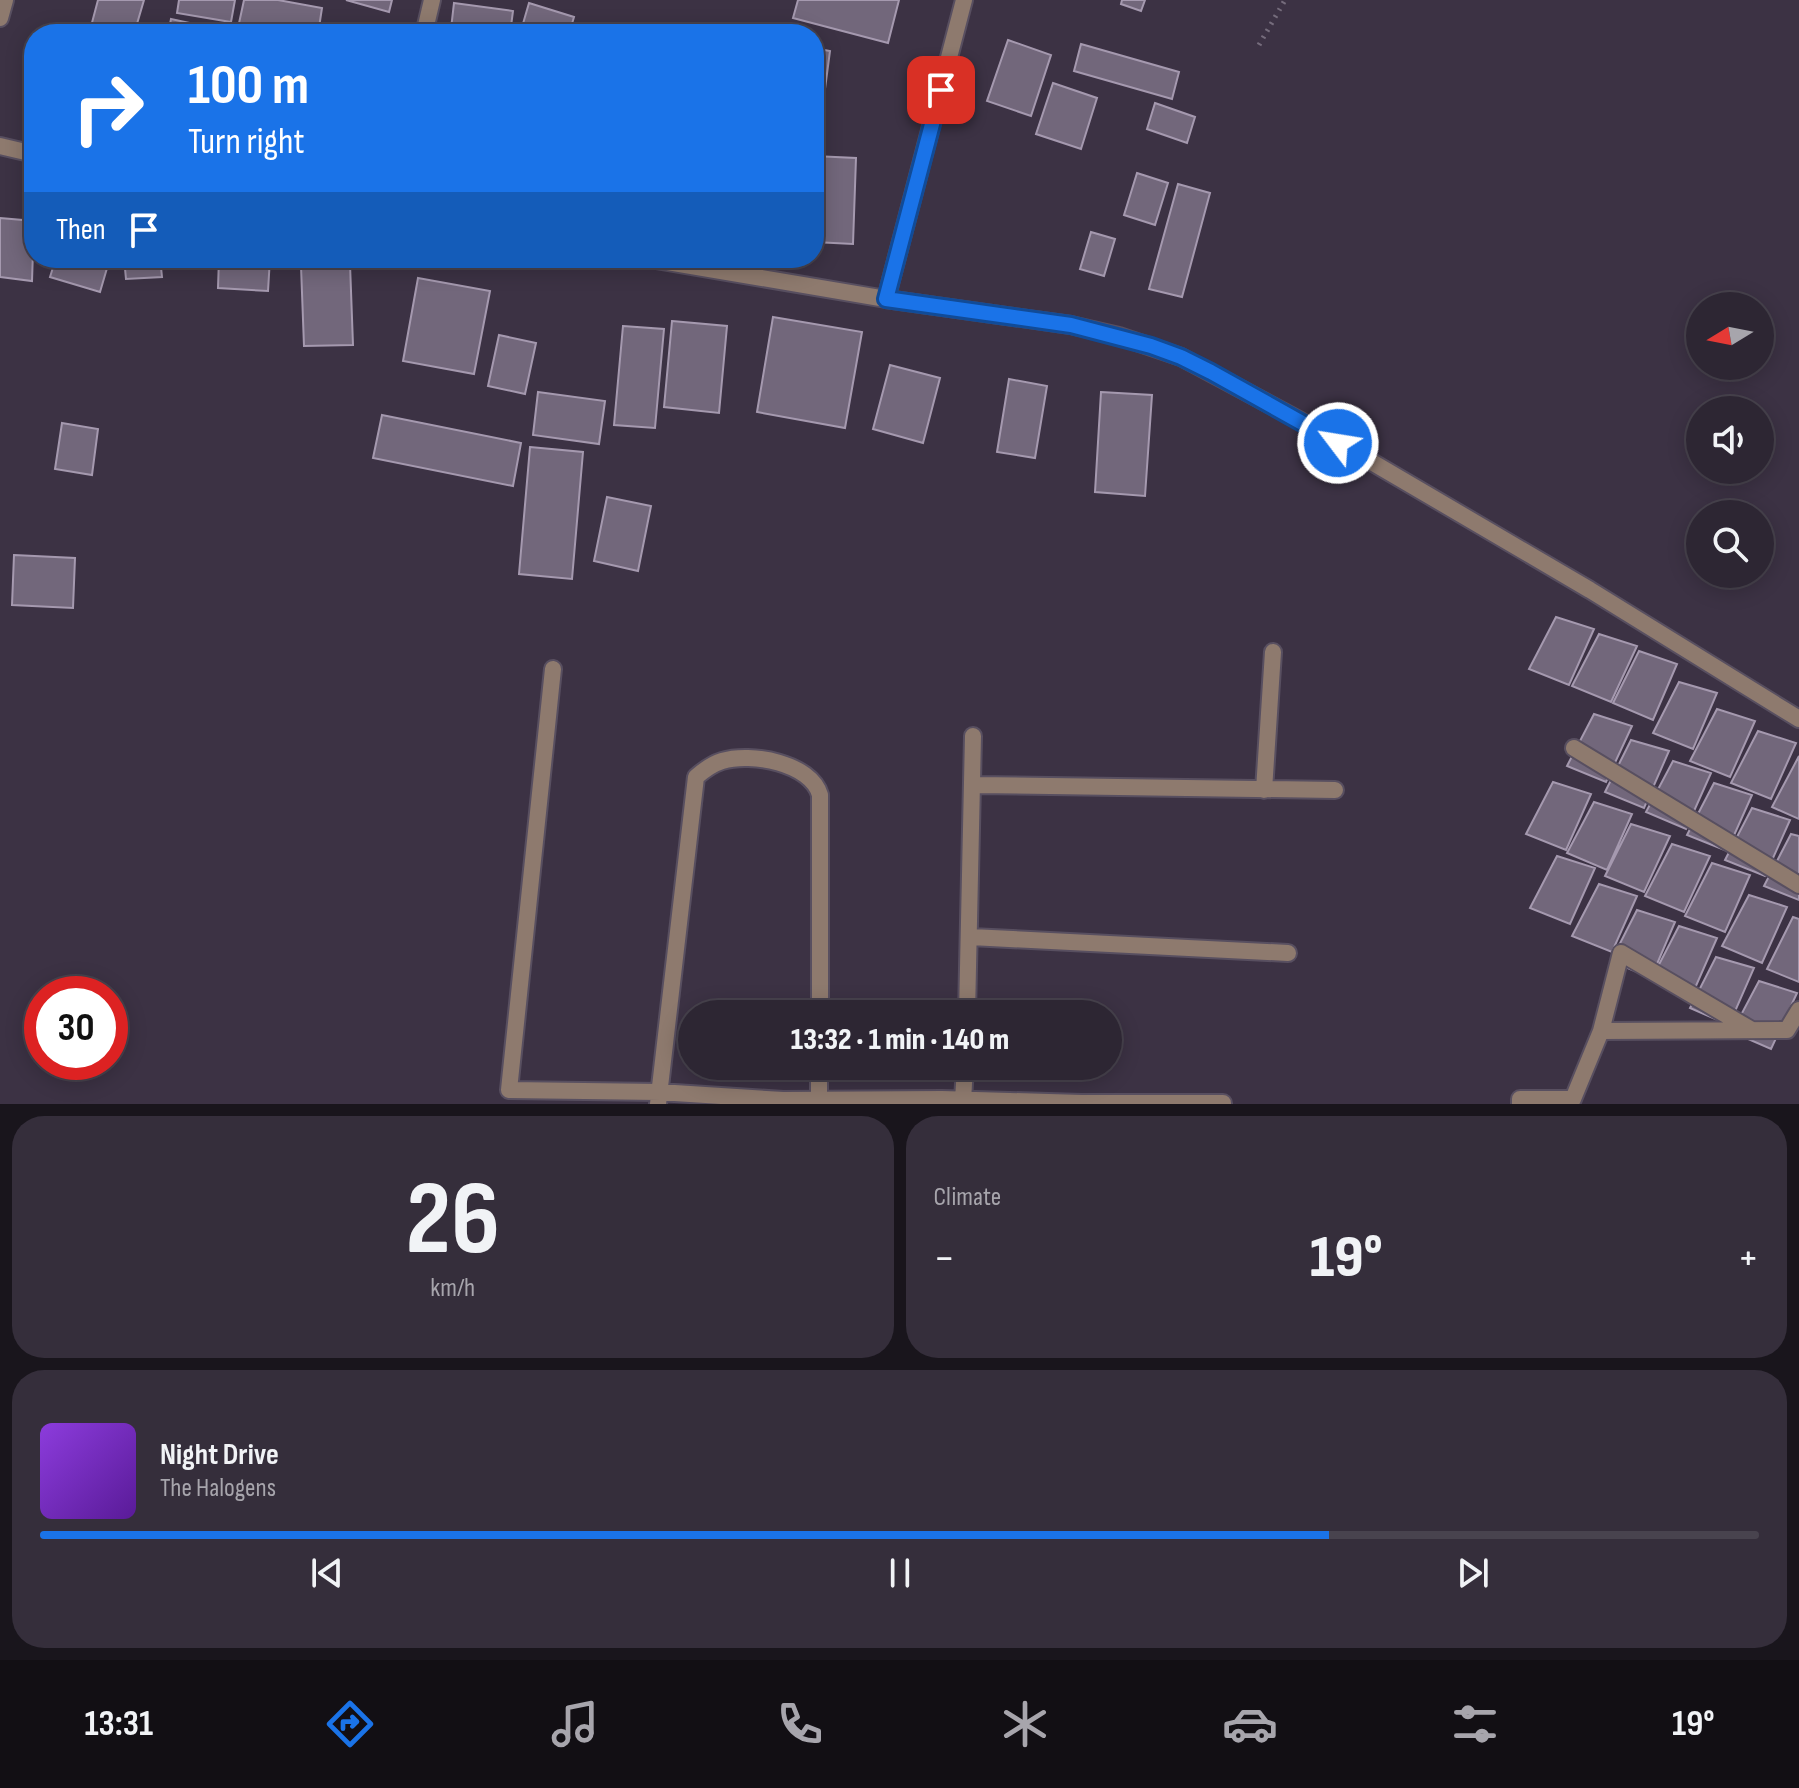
<!DOCTYPE html>
<meta charset="utf-8">
<style>
:root{--surface:#2d2633;--page:#352e3b;--text:#f1f3f6;--muted:#a7a5ac;--line:#48434e;--accent:#1a73e8}
body{margin:0;font-family:"Sofia Sans Condensed",sans-serif;background:var(--page);color:var(--text);height:100vh;display:flex;flex-direction:column;font-size:30px;white-space:nowrap}
*{box-sizing:border-box;margin:0}
p{font-size:26px;color:var(--muted)}
.icon{flex:none;width:44px;height:44px;fill:none;stroke:currentColor;stroke-width:2;stroke-linecap:round;stroke-linejoin:round}
.map{position:relative;height:1104px;overflow:hidden}
.sheet{display:flex;flex-direction:column;gap:12px;padding:12px;background:#19151c;flex:1}
.sheet>*{flex:none}
.hud{position:absolute;left:24px;top:24px;width:800px;height:244px;border-radius:32px;box-shadow:0 4px 20px #0003,0 0 0 2px var(--line);background:#1a73e8;color:#fff;overflow:hidden}
.needle{width:52px;rotate:260deg}
.controls{position:absolute;left:1686px;top:292px;display:grid;gap:16px}
.controls a{display:grid;place-items:center;width:88px;height:88px;border-radius:50%;background:var(--surface);box-shadow:0 4px 20px #0003,0 0 0 2px var(--line);font-size:40px}
.speed{position:absolute;left:24px;top:976px;display:flex;gap:16px;font-size:40px;font-weight:700;text-align:center}
.speed>*{display:grid;place-content:center;width:104px;height:104px;border-radius:50%;background:var(--surface);box-shadow:0 4px 20px #0003,0 0 0 2px var(--line);line-height:1}
.speed .limit{border:12px solid #d22;background:#fff;color:#111}
.pin{position:absolute;display:grid;place-items:center;width:68px;height:68px;color:#fff;margin:-34px;border-radius:16px;box-shadow:0 4px 12px #0006}
.me{position:absolute;width:88px;margin:-44px;rotate:301deg;stroke-linejoin:round;filter:drop-shadow(0 0 6px #0008)}
.turn{display:flex;align-items:center;gap:28px;height:168px;padding:0 32px;font-size:36px}
.turn .icon{width:104px;height:104px;stroke-width:2.5}
.turn b{display:block;font-size:56px;line-height:68px}
.then{display:flex;align-items:center;height:76px;padding:0 32px;background:#0003;gap:16px;font-size:30px}
.big{font-size:60px;font-weight:800;line-height:1.1}
.sheet .tile{flex:1;display:flex;flex-direction:column;justify-content:center;gap:12px;min-width:0;padding:0 28px;border-radius:32px;background:var(--page)}
.sheet .dial{align-items:center;gap:0}
.dial b{font-size:104px;line-height:1}
.song{display:flex;align-items:center;gap:24px}
.cover{width:96px;height:96px;border-radius:12px;background:linear-gradient(135deg,hsl(270 70% 55%),hsl(270 70% 35%))}
.played{height:8px;border-radius:4px;background:linear-gradient(90deg,var(--accent) 75%,var(--line) 75%)}
.keys{display:flex;justify-content:space-around;direction:ltr}
.heat{display:flex;justify-content:space-between;align-items:center;font-size:44px;direction:ltr}
.sheet .tiles{flex:1;display:grid;gap:12px;grid-template-columns:1fr 1fr}
.tile:last-child{grid-column:span 2}
.trip{position:absolute;left:678px;top:1000px;width:444px;height:80px;border-radius:40px;background:var(--surface);box-shadow:0 4px 20px #0003,0 0 0 2px var(--line);font-weight:800;line-height:80px;text-align:center}
.dock{display:flex;height:128px;justify-content:space-around;align-items:center;background:#120f14;color:var(--muted)}
.dock .icon{width:56px;height:56px}
.dock .selected{color:var(--accent)}
.dock b{font-size:36px;color:var(--text)}
.map>svg:first-child{display:block}
.building{fill:#72677b;stroke:#a599af;stroke-width:2}
.lines{fill:none;stroke-linecap:round;stroke-linejoin:round}
.street-casing{stroke:#584f60;stroke-width:20}
.path{stroke:#756c7c;stroke-width:5;stroke-dasharray:2 6;stroke-linecap:butt}
.street{stroke:#8e7a6e;stroke-width:16}
.route-casing{stroke:#114b97;stroke-width:20}
.route{stroke:#1a73e8;stroke-width:14}
</style>
<div class="map">
<svg width="1799" height="1104" viewBox="0 0 1799 1104">
<rect width="100%" height="100%" fill="#3c3244"/>
<path class="building" d="M98,0H144L134,34H89Z
M179,0H235L231,22L177,13Z
M244,0H278L322,8L318,34H274L238,28Z
M346,0H392L389,12Z
M798,0H899L888,43L793,18Z
M1122,0H1145L1141,11L1121,4Z
M454,3L513,11L510,34H486L451,29Z
M529,3L574,17L569,34H520Z
M171,19L227,31V34H168Z
M339,25L367,34H336Z
M1008,40L1051,55L1031,116L987,101Z
M1081,44L1179,72L1172,99L1074,71Z
M814,48L830,51L821,119L814,118Z
M1053,83L1097,98L1081,149L1036,134Z
M1155,103L1195,117L1187,143L1147,129Z
M814,156L856,158L853,244L814,242Z
M1137,173L1168,183L1155,225L1124,215Z
M1178,184L1210,193L1182,297L1149,289Z
M0,218L34,221L32,281L0,277Z
M1091,232L1115,239L1104,276L1080,269Z
M56,258H110L100,292L50,277Z
M124,258H160L162,277L126,279Z
M219,258H270L268,291L218,288Z
M350,264L353,345L304,346L301,266Z
M418,278L490,291L474,374L403,361Z
M773,317L862,332L845,428L757,412Z
M672,321L727,326L719,413L664,407Z
M623,326L664,329L655,428L614,425Z
M499,335L536,343L525,394L488,386Z
M890,365L940,378L923,443L873,429Z
M1009,379L1047,386L1035,458L997,452Z
M538,392L605,401L599,444L533,435Z
M1101,392L1152,395L1145,496L1095,492Z
M382,415L521,443L513,486L373,458Z
M62,423L98,429L92,475L55,469Z
M530,447L583,452L572,579L519,574Z
M607,497L651,506L638,571L594,561Z
M14,555L75,558L73,608L12,605Z
M1556,617L1594,629L1569,685L1529,669Z
M1599,634L1637,646L1611,702L1572,686Z
M1639,651L1677,664L1653,720L1613,703Z
M1679,682L1717,693L1693,749L1653,733Z
M1717,709L1755,721L1730,777L1690,761Z
M1594,714L1632,726L1606,782L1567,766Z
M1758,731L1796,743L1771,799L1731,783Z
M1631,740L1669,751L1644,808L1605,792Z
M1799,756V819L1772,807Z
M1673,761L1711,773L1686,829L1646,812Z
M1553,782L1591,794L1566,850L1526,834Z
M1714,783L1752,795L1727,851L1687,835Z
M1594,802L1632,814L1607,870L1567,853Z
M1752,808L1790,820L1765,876L1725,860Z
M1631,824L1670,836L1644,892L1605,876Z
M1791,834L1799,836V900L1764,886Z
M1672,844L1710,856L1684,912L1645,896Z
M1557,856L1595,868L1570,924L1530,908Z
M1712,863L1750,875L1725,932L1685,916Z
M1599,884L1637,896L1612,952L1572,936Z
M1749,895L1787,907L1762,963L1722,946Z
M1637,910L1675,922L1651,978L1611,961Z
M1793,917L1799,919V982L1767,969Z
M1679,926L1717,938L1692,995L1652,978Z
M1716,957L1754,968L1729,1025L1690,1008Z
M1759,981L1797,993L1771,1049L1732,1032Z"/>
<g class="lines">
<defs>
<path id="street" d="M0,18L5,0
M424,34L432,0
M0,146L34,154
M644,258L886,299L1071,325L1119,336L1181,357L1312,427L1590,590L1799,719
M886,299L964,0
M553,669L509,1090L659,1092L783,1100
M1574,748L1799,885
M973,785L1335,790
M1264,790L1273,652
M971,937L1288,953
M967,1014L973,736
M1601,1031L1621,953L1750,1029
M819,1100V1066
M963,1101L965,1066
M658,1104L696,777C704,770 712,764 722,761C751,752 811,763 820,795V1014
M783,1104V1100L942,1099L1082,1103H1223
M1520,1104V1099H1573L1601,1031L1787,1030L1799,1010"/>
</defs>
<use href="#street" class="street-casing"/>
<path class="path" d="M1259,45L1285,0"/>
<use href="#street" class="street"/>
</g>
<g class="lines">
<defs>
<path id="route" d="M941,90L886,299L1071,325L1151,346L1181,357L1211,372L1338,443"/>
</defs>
<use href="#route" class="route-casing"/>
<use href="#route" class="route"/>
</g>
</svg>
<div class="controls">
<a><svg class="needle" viewBox="-14 -14 28 28"><path d="M0-13l5 13h-10z" fill="#e53935"/><path d="M0 13l5-13h-10z" fill="#a7a5ac"/></svg></a>
<a><svg class="icon" aria-label="sound" viewBox="0 0 24 24"><path d="M4 9h4l5-4v14l-5-4H4zM17 9q2 3 0 6"/></svg></a>
<a><svg class="icon" aria-label="search" viewBox="0 0 24 24"><circle cx="10" cy="10" r="6"/><path d="M15 15l6 6"/></svg></a>
</div>
<div class="speed"><div class="limit">30</div></div>
<div class="pin" style="left:941px;top:90px;background:#d93025"><svg class="icon" aria-label="arrive" viewBox="0 0 24 24"><path d="M6 21V4h12l-3 4 3 4H6"/></svg></div>
<svg class="me" style="left:1338px;top:443px" viewBox="-20 -20 40 40"><circle r="17" fill="#1a73e8" stroke="#fff" stroke-width="3"/><path d="M0-11L8 9 0 5-8 9z" fill="#fff"/></svg>
<div class="trip">13:32 · 1 min · 140 m</div>
<div class="hud">
<div class="turn"><svg class="icon" aria-label="right" viewBox="0 0 24 24"><path d="M7 20v-9h11M14 6l5 5-5 5"/></svg><div><b>100 m</b>Turn right</div></div>
<div class="then">Then<svg class="icon" aria-label="arrive" viewBox="0 0 24 24"><path d="M6 21V4h12l-3 4 3 4H6"/></svg></div>
</div>
</div>
<section class="sheet">
<div class="tiles">
<div class="tile dial"><b>26</b><p>km/h</p></div>
<div class="tile"><p>Climate</p>
<div class="heat"><a>−</a><b class="big">19°</b><a>+</a></div>
</div>
<div class="tile">
<div class="song"><i class="cover"></i><div><b>Night Drive</b><p>The Halogens</p></div></div>
<div class="played"></div>
<div class="keys"><svg class="icon" aria-label="previous" viewBox="0 0 24 24"><path d="M18 5L8 12l10 7zM5 5v14"/></svg><svg class="icon" aria-label="pause" viewBox="0 0 24 24"><path d="M8 5v14M16 5v14"/></svg><svg class="icon" aria-label="next" viewBox="0 0 24 24"><path d="M6 5l10 7-10 7zM19 5v14"/></svg></div>
</div>
</div>
</section>
<nav class="dock">
<b>13:31</b>
<svg class="icon selected" aria-label="directions" viewBox="0 0 24 24"><path d="M12 3l9 9-9 9-9-9zM9 14v-3h6M13 9l2 2-2 2"/></svg>
<svg class="icon" aria-label="music" viewBox="0 0 24 24"><path d="M9 18V5l10-2v13"/><circle cx="6" cy="18" r="3"/><circle cx="16" cy="16" r="3"/></svg>
<svg class="icon" aria-label="phone" viewBox="0 0 24 24"><path d="M5 4h4l2 5-3 2q2 4 5 5l2-3 5 2v4C11 20 4 13 5 4z"/></svg>
<svg class="icon" aria-label="climate" viewBox="0 0 24 24"><path d="M12 3v18M4 7l16 10M4 17L20 7"/></svg>
<svg class="icon" aria-label="car" viewBox="0 0 24 24"><path d="M5 17H2v-5l4-1 3-4h7l3 4 3 1v5h-3M9 17h6M6 11h13"/><circle cx="7" cy="17" r="2"/><circle cx="17" cy="17" r="2"/></svg>
<svg class="icon" aria-label="filters" viewBox="0 0 24 24"><path d="M4 7h16M4 17h16"/><circle cx="9" cy="7" r="2"/><circle cx="15" cy="17" r="2"/></svg>
<b>19°</b>
</nav>
